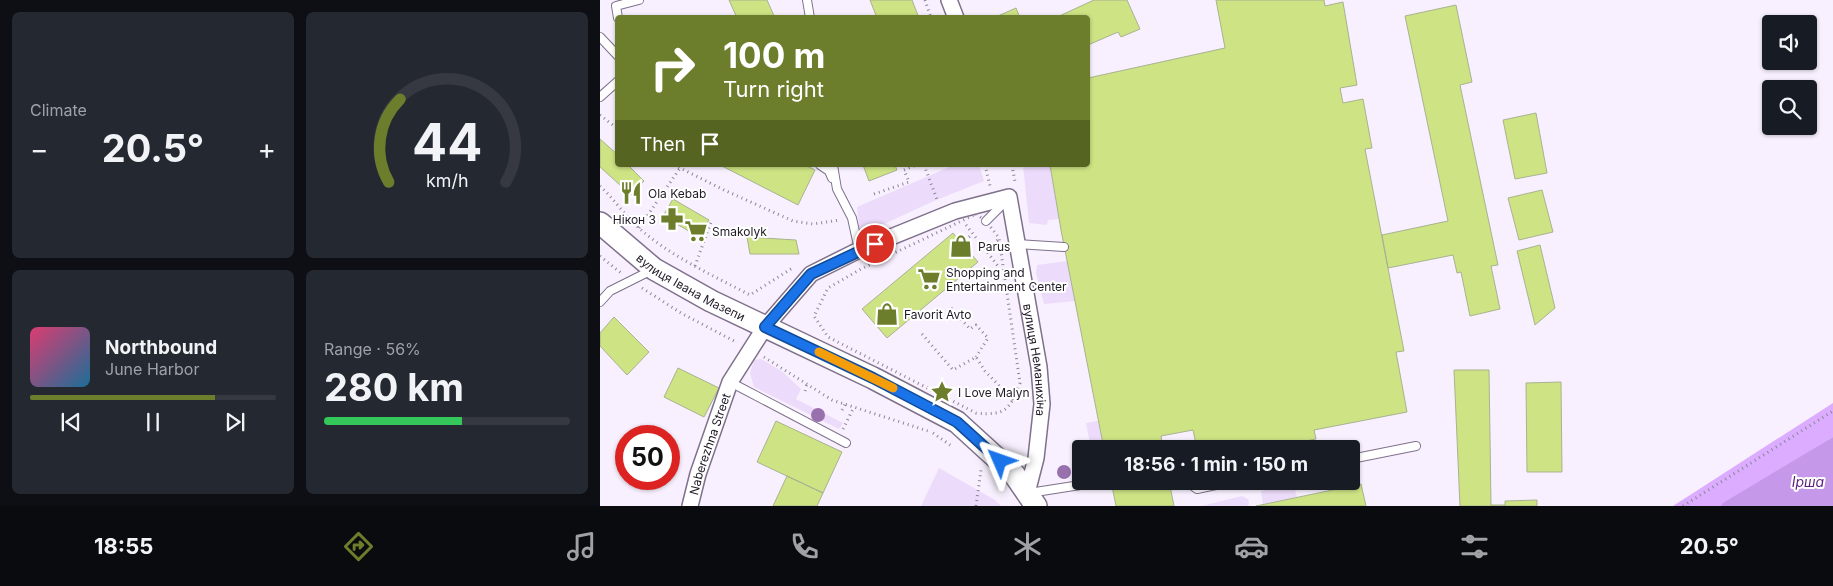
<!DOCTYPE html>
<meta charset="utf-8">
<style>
:root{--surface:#171b24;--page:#242831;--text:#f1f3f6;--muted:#9ea1a6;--line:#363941;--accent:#6c7d2b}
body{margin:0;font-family:Inter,sans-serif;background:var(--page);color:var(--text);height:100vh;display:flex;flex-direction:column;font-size:19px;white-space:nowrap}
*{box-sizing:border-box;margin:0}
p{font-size:16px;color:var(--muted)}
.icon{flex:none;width:28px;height:28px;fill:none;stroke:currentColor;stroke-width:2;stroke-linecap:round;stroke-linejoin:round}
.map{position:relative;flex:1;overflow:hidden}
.details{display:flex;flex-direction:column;gap:12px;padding:12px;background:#0d0f14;width:600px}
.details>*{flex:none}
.guide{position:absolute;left:15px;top:15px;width:475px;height:152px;border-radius:5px;box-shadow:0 1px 4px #0004;background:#6c7d2b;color:#fff;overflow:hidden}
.tools{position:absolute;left:1162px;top:15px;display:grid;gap:10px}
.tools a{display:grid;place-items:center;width:55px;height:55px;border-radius:5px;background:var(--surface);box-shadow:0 1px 4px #0004;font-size:25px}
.speed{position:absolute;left:15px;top:425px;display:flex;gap:10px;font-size:25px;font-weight:700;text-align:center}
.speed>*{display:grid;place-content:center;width:65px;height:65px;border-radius:50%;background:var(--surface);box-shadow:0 1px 4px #0004;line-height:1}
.speed .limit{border:8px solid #d22;background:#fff;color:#111}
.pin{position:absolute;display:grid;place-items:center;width:42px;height:42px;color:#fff;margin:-21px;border:2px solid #fff;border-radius:50%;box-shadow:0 1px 5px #0007}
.me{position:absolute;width:55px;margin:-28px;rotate:313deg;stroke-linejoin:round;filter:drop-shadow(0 0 4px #0008)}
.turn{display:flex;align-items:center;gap:18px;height:105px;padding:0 25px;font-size:22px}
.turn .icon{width:65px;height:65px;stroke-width:2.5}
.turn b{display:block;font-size:35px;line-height:42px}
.then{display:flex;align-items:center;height:48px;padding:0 25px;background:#0003;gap:10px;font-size:19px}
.big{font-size:38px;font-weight:700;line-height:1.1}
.details .widget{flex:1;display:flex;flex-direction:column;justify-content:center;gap:8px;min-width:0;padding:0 18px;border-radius:8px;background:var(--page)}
.details .dial{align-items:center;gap:0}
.dial svg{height:130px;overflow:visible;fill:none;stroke:var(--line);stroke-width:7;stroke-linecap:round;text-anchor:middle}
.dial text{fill:var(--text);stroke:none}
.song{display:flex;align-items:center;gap:15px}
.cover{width:60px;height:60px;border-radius:8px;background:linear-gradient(135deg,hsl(340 70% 55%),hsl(200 70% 35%))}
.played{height:5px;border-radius:2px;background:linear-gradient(90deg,var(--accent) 75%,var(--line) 75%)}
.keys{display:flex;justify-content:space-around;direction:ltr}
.heat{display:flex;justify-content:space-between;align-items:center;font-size:28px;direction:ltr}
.charge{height:8px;border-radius:4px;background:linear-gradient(90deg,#34c759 56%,var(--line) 0)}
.details .tiles{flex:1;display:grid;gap:12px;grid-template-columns:repeat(2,1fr)}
.trip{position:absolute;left:472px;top:440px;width:288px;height:50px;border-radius:5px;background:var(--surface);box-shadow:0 1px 4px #0004;font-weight:700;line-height:50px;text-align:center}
.tabs{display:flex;height:80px;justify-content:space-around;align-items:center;background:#090b0e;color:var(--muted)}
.tabs .icon{width:35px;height:35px}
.tabs .on{color:var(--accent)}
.tabs b{font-size:22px;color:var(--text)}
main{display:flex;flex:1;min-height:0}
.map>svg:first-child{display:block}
.green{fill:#ecdbfa}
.forest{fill:#dbacff}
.water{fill:#c698e9}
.building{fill:#cde384;stroke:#a9b291}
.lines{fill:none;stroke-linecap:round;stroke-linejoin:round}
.service-casing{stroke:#7f708c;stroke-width:10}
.minor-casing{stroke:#7f708c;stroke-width:18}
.secondary-casing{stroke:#7f708c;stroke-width:24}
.path{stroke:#8d8693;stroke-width:3;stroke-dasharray:1 4;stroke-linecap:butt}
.service{stroke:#fff;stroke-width:8}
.minor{stroke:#fff;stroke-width:15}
.secondary{stroke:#fff;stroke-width:21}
.tree{fill:#9870ad}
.route-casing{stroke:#114b97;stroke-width:12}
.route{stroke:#1a73e8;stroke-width:9}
.slow{stroke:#f59e0b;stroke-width:9}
.labels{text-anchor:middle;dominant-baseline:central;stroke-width:4;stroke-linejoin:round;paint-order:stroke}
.poi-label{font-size:12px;fill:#201a25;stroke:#fff;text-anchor:start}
.street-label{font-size:12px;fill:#201a25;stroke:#fff}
.water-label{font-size:14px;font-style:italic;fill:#5b1f7d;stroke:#fff}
</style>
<main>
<section class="details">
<div class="tiles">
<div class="widget"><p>Climate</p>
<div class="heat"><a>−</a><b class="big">20.5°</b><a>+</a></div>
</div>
<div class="widget dial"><svg viewBox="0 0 100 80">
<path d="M14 69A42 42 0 1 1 86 69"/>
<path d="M14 69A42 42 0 0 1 21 18" stroke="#6c7d2b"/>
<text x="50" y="56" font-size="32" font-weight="700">44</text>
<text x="50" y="72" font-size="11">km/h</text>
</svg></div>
<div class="widget">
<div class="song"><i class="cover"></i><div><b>Northbound</b><p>June Harbor</p></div></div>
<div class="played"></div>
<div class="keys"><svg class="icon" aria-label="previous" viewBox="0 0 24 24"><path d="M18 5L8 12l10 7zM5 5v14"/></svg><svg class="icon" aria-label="pause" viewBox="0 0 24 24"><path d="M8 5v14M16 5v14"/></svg><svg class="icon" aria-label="next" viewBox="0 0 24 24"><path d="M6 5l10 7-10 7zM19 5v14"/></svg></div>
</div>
<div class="widget"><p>Range · 56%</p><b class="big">280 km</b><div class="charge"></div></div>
</div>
</section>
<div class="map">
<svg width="1233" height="506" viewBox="0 0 1233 506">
<rect width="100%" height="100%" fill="#f8f0fe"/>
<path class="green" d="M354,165H379L384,181L334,201L260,235L257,207Z
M423,165H450L459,219L448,220L447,225L429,223Z
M467,261L475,301L444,304L436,273L437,265Z
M161,359L183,372L201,389L196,399L243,423L239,429L154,387L150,373L154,360Z
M498,421L504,449H491L486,423Z
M339,468L395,500L401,506H321Z
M690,485L695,490L697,497L663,504L661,491Z
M642,496L648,499L649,504L648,506H601Z"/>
<path class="forest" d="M1233,403V437L1121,506H1073Z"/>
<path class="water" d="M1233,437V506H1121L1123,503Z"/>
<path class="building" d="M129,0H167L175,18H137Z
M270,0H312L319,18H277Z
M494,0H527L540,29L521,37L518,32L488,45V18H455Z
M616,0H724L725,6L743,2L757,85L740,88L743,103L763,99L772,148L765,149L804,351L796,352L807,412L714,430L716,439L665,449H597L593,430L561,436L563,449H504L461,230L450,165H488V78L625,48Z
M856,5L872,82L860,85L898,265L891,266L900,309L870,316L861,272L857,273L853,255L788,268L782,235L848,221L805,16Z
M416,8L420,18H399L398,16Z
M936,113L947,173L915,179L903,120Z
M0,139L18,155V165H28L44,181L31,195L0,167Z
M120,165H205L215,170L198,205Z
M263,165H295L297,170L269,181Z
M942,190L953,232L919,240L908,198Z
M73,199L109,220L99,237L63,216Z
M353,233L378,262L287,338L262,309Z
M147,237L196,240L199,254H150Z
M940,245L955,308L935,325L917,251Z
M14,317L49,352L27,375L0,346V333Z
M78,368L119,388L104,417L64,397Z
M854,370H889L891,505H905V506H860Z
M961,382L962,472H927L926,383Z
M176,421L242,452L223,493L157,462Z
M187,476L223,493L217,506H173Z
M511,481H569L574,506H516Z
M761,484L766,506H656Z
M937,500V506H905V501Z"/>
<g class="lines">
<defs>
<path id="service" d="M207,0L210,18
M18,18L16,6L39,0
M0,37L18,56
M0,97L18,81
M220,165L229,171L232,178
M233,165L237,189L252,218L259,250
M386,221L406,201
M417,244L464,247
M0,302L10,291L52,270
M130,382L246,443
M751,459L816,446
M586,481L597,489L635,481
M429,493L506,481"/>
<g id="minor">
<path d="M349,0L356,18"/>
<path id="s1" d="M90,506L98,474L130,382L165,327L211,274L259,250L355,211L409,197L439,367L442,404L436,458L427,493"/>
</g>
<g id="secondary">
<path id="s2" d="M0,223L54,269L111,301L273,378L357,422L414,474L436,506"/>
</g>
</defs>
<use href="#service" class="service-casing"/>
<use href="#minor" class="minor-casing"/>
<use href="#secondary" class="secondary-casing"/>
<path class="path" d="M325,0L331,18
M0,115L18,129
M74,165L124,190L193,221L213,224L240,220
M324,165L338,202
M385,165L390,186
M412,165L415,182
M0,186C14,199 25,216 40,229C72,257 112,275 150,295L194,267
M274,194L309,182L304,170L316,165
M376,214L386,221L399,238L420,383C410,409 406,416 376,413L228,337L214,316L228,288L261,269Z
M366,225L398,266L396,268
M39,228L80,168
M361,243L373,234
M385,250L399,239
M0,256L21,273
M95,266L112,219
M42,288L81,313L136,342
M351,308L370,329L376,325L388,338L376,357
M322,334L353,370L376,357L385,371L413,400
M164,357L232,400L328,431
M205,391L207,384
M242,410L245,404
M243,429L254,407
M333,433L353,447
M376,506L381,470
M1083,506L1233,411"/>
<use href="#service" class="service"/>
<use href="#minor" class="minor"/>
<use href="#secondary" class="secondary"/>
</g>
<g class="tree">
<circle cx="218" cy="415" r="7"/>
<circle cx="464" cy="472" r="7"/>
</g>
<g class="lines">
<defs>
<path id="route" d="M275,244L211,274L165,327L273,378L357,422L400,461"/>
</defs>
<use href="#route" class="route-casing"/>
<use href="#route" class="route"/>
<path class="slow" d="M219,352L293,388"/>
</g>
<defs>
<symbol id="restaurant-bare" viewBox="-9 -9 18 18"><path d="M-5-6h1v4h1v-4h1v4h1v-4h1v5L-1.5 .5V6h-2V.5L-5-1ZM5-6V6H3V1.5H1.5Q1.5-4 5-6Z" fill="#6c7d2b" stroke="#fff" stroke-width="2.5" paint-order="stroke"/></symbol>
<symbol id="pharmacy-bare" viewBox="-9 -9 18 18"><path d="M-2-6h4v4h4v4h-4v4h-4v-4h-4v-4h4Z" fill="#6c7d2b" stroke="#fff" stroke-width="2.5" paint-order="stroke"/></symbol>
<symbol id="supermarket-bare" viewBox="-9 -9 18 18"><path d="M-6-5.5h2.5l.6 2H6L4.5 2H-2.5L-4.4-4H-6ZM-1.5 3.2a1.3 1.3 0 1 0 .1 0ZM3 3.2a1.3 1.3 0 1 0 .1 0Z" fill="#6c7d2b" stroke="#fff" stroke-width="2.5" paint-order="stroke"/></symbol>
<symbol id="shop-bare" viewBox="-9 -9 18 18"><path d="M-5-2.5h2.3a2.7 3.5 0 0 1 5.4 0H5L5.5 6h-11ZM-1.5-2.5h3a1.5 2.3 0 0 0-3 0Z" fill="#6c7d2b" stroke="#fff" stroke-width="2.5" paint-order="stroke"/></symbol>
<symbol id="sight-bare" viewBox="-9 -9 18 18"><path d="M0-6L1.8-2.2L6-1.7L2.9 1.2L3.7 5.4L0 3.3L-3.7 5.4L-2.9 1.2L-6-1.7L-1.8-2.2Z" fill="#6c7d2b" stroke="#fff" stroke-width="2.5" paint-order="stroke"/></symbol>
</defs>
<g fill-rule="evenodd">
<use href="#restaurant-bare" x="15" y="177" width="32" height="32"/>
<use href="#pharmacy-bare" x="56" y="203" width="32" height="32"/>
<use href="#supermarket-bare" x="80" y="215" width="32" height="32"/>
<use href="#shop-bare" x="345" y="230" width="32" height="32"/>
<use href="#supermarket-bare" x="313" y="263" width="32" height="32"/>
<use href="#shop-bare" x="271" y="298" width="32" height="32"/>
<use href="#sight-bare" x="326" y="376" width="32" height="32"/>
</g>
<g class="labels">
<g class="poi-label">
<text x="48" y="193">Ola Kebab</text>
<text x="56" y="219" text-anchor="end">Нікон 3</text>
<text x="112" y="231">Smakolyk</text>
<text x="378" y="246">Parus</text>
<text x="346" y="272">Shopping and<tspan x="346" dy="14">Entertainment Center</tspan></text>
<text x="304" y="314">Favorit Avto</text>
<text x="358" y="392">I Love Malyn</text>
</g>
<g class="street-label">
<text stroke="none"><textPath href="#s2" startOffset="112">вулиця Івана Мазепи</textPath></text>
<text stroke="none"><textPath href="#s1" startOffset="644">вулиця Неманихіна</textPath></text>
<text stroke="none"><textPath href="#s1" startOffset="65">Naberezhna Street</textPath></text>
</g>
<g class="water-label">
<text x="1208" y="481">Ірша</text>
</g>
</g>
</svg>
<div class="tools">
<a><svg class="icon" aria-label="sound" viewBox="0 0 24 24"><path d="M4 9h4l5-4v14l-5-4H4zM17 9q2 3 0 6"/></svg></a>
<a><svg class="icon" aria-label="search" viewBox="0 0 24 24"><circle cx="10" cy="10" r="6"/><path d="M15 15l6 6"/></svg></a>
</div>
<div class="speed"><div class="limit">50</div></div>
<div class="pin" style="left:275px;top:244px;background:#d93025"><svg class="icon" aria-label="arrive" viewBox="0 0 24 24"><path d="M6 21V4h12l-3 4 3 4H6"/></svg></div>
<svg class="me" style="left:400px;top:461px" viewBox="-20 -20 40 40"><path d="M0-17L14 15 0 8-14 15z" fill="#1a73e8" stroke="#fff" stroke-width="4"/></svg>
<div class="trip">18:56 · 1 min · 150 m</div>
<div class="guide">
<div class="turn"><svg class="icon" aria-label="right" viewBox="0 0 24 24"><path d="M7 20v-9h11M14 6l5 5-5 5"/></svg><div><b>100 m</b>Turn right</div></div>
<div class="then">Then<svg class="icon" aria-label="arrive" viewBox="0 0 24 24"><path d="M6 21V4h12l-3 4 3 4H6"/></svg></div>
</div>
</div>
</main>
<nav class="tabs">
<b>18:55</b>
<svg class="icon on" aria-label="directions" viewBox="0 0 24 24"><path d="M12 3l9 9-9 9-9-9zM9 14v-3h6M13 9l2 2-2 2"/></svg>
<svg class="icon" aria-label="music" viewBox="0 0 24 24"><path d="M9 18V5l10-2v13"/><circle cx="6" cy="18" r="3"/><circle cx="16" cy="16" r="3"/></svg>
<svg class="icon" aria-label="phone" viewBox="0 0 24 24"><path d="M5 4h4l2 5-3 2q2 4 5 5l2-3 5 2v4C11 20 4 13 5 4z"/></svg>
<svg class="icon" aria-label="climate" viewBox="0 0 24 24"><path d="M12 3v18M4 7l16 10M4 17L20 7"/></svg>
<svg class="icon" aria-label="car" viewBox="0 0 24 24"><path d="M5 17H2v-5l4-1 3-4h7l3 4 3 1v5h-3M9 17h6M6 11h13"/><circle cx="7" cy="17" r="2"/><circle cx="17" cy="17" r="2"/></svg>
<svg class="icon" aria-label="filters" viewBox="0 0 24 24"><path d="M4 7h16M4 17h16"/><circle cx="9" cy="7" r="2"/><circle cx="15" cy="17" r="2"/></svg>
<b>20.5°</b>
</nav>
